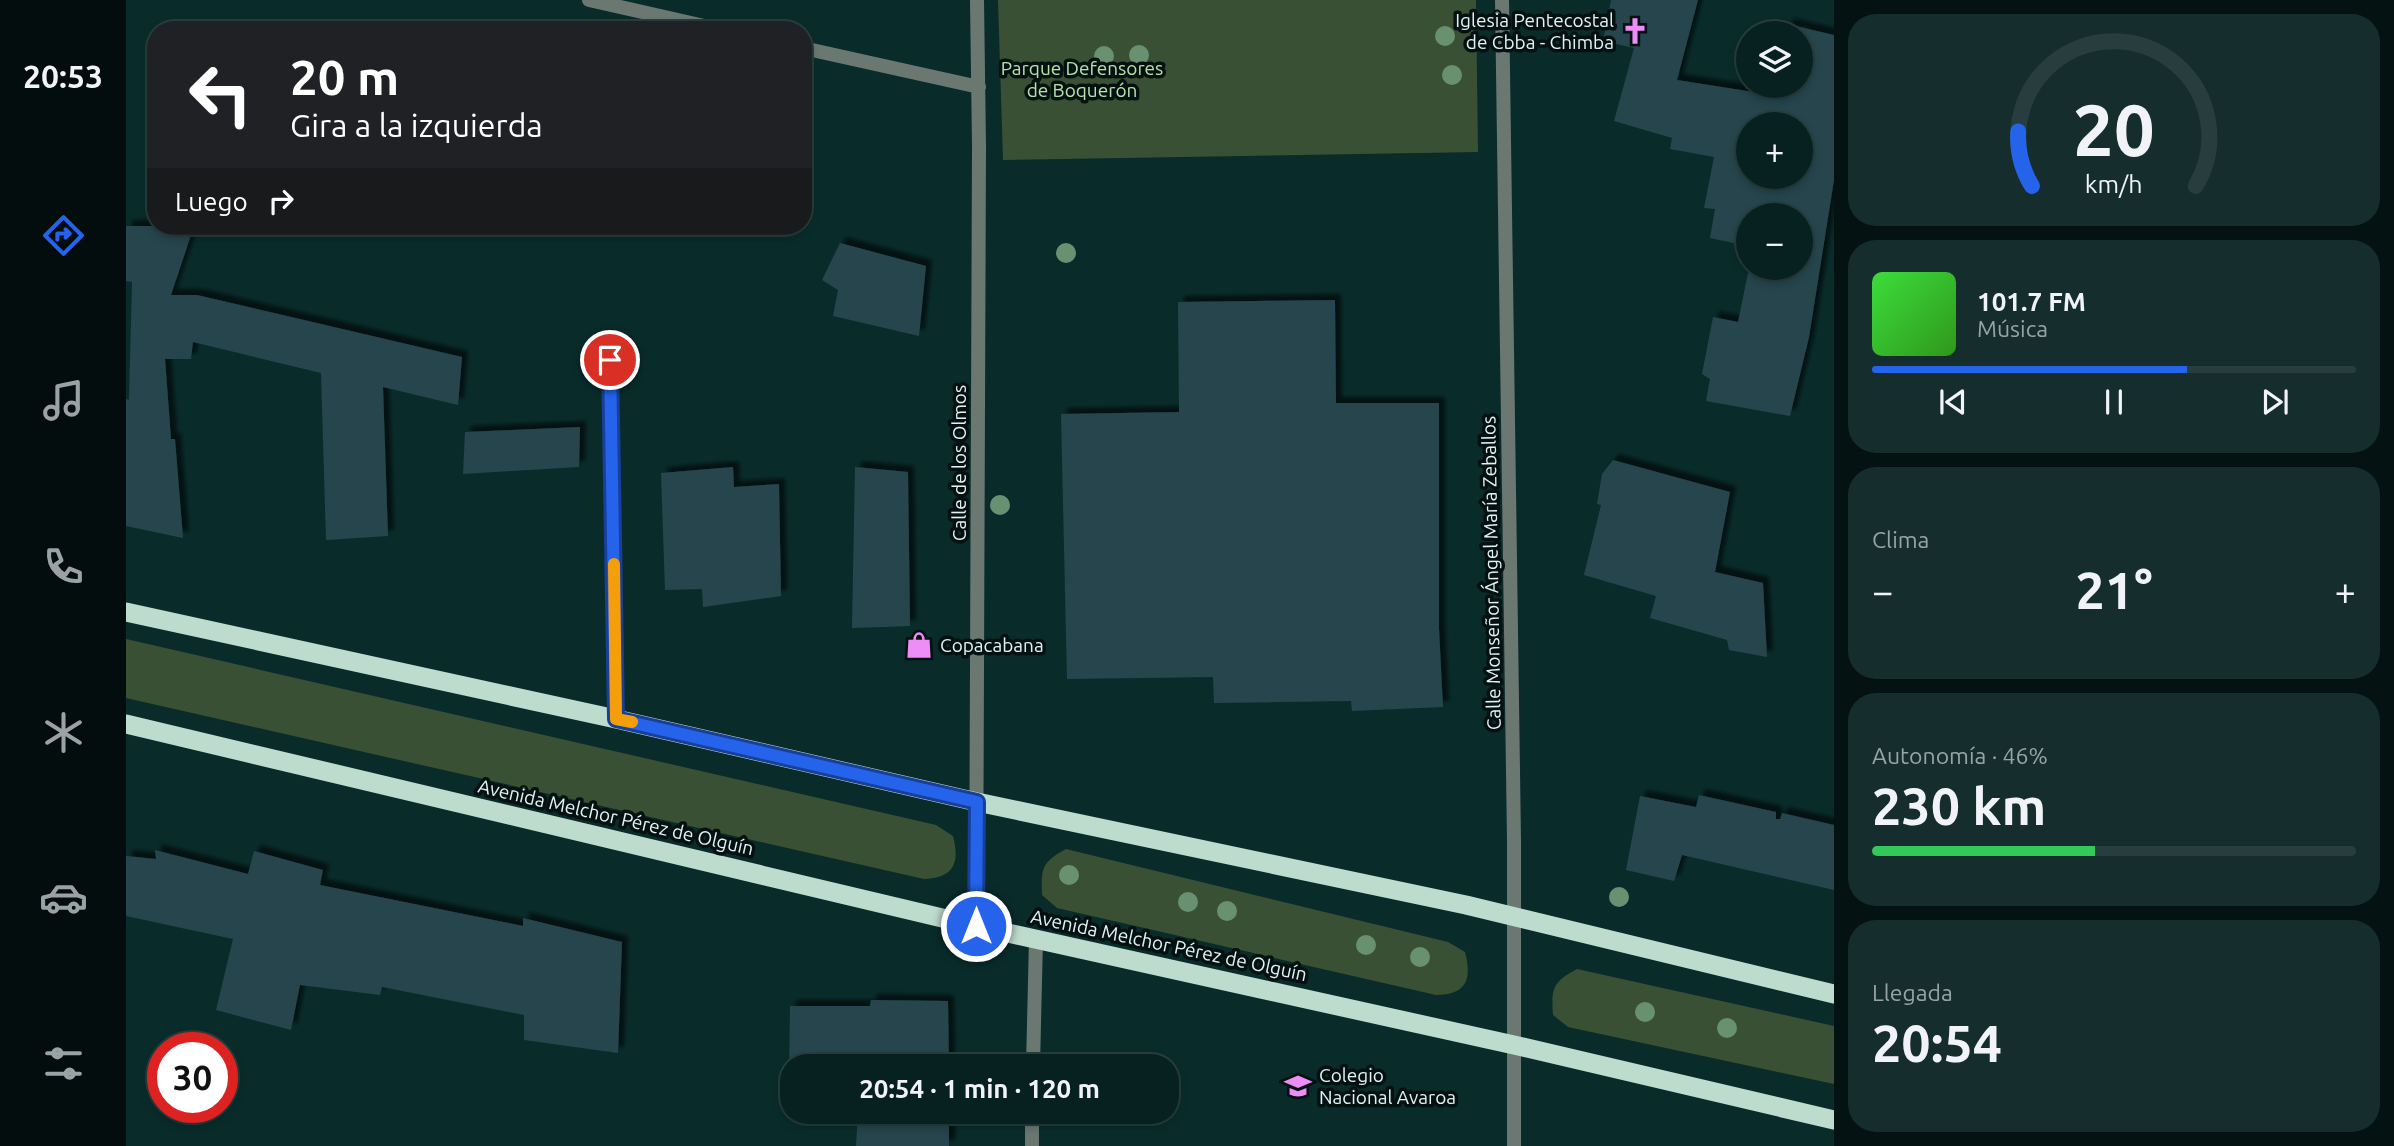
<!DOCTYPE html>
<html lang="es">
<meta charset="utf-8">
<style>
:root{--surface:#072120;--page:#152e2d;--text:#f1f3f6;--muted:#98a3a5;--line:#283e3e;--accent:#2563eb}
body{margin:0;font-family:Ubuntu,sans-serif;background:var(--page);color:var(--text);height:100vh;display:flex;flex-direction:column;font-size:26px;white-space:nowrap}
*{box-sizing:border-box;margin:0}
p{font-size:23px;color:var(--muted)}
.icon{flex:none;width:38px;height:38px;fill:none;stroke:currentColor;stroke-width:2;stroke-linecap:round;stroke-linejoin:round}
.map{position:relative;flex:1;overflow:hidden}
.sheet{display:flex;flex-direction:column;gap:14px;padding:14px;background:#041212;width:560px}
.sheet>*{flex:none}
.hud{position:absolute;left:21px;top:21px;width:665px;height:214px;border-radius:28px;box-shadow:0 4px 10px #0003,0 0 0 2px var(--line);background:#202124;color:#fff;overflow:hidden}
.tools{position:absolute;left:1610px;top:21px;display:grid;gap:14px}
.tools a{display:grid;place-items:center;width:77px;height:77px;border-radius:50%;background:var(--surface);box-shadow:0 4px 10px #0003,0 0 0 2px var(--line);font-size:35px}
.speed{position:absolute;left:21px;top:1032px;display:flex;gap:14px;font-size:35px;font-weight:700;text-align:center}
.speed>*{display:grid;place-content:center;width:91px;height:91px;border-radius:50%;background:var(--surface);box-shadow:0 4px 10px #0003,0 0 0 2px var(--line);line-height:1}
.speed .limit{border:10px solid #d22;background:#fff;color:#111}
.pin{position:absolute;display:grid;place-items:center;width:60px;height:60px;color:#fff;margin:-30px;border:4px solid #fff;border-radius:50%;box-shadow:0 2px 7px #0007}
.me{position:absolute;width:77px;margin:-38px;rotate:0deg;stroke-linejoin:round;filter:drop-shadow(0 0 5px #0008)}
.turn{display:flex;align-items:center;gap:24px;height:147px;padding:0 28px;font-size:32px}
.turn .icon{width:91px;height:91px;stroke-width:2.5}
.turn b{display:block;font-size:49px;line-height:60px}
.then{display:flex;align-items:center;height:66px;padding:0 28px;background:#0003;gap:14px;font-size:26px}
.big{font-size:52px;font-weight:700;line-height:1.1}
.sheet .card{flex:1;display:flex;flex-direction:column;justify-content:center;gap:10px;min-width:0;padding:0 24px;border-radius:28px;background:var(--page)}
.sheet .dial{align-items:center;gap:0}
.dial svg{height:182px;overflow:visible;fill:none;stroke:var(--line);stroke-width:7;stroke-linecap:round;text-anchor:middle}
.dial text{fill:var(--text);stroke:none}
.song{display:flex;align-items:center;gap:21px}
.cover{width:84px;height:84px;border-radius:10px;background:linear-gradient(135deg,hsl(120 70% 55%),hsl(110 70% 35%))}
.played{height:7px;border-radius:4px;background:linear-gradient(90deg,var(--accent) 65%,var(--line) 65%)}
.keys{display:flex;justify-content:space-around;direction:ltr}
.heat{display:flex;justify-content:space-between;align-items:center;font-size:38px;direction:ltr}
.charge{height:10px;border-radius:5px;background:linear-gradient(90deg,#34c759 46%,var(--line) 0)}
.trip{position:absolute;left:654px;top:1054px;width:399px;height:70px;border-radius:28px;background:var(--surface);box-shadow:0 4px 10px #0003,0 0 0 2px var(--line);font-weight:700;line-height:70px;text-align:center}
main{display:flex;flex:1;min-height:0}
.menu{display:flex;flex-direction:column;width:126px;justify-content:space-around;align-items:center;background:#030d0d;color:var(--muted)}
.menu .icon{width:49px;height:49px}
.menu .current{color:var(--accent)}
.menu b{font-size:32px;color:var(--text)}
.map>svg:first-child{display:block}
.green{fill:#395035}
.building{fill:#27454e;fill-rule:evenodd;filter:url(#shadow)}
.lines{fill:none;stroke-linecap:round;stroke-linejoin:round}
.service{stroke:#6b7872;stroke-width:14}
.minor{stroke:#6b7872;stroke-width:14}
.trunk{stroke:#bedcce;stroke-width:19}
.tree{fill:#679171}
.route-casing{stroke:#184099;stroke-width:18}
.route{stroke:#2563eb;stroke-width:12}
.slow{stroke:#f59e0b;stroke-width:12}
.labels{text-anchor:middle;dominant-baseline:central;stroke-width:7;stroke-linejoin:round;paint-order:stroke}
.poi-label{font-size:19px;fill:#e0f3f2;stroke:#051111;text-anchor:start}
.park-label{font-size:19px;fill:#b4e3aa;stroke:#051111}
.street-label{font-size:19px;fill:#e0f3f2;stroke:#051111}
</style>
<main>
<nav class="menu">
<b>20:53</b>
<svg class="icon current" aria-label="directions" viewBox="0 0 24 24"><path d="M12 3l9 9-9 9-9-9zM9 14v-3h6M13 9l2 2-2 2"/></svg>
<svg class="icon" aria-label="music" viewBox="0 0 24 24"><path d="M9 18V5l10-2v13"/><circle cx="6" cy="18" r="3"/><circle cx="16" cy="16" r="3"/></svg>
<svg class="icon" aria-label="phone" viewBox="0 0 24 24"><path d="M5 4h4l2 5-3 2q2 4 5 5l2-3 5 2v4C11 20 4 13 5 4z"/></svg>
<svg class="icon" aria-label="climate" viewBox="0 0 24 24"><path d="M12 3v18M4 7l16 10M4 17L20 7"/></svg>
<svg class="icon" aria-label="car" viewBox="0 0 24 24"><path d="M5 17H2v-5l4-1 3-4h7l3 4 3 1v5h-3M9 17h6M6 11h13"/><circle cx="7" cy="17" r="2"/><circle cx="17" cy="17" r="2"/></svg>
<svg class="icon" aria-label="filters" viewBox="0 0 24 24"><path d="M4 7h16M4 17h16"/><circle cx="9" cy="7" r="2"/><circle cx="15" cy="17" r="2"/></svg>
</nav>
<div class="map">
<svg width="1708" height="1146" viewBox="0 0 1708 1146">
<defs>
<filter id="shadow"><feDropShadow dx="6" dy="-6" stdDeviation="2" flood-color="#0009"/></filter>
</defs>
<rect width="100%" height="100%" fill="#092c2b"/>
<path class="green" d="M872,0H1350L1352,152L877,160Z
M0,639L810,825L827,836C834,863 828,878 798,879L0,698Z
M940,849L1322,942L1339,952C1346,979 1341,995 1310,995L931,908L916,895C915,868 916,862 940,849Z
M1451,969L1708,1026V1084L1442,1027L1427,1015C1425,988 1427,982 1451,969Z"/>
<path class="building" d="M1485,0H1572L1551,80L1647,95L1649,86H1675V33H1660L1661,24L1708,35V180L1683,337L1664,416L1580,401L1584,379L1576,374L1587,317L1612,322L1623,268H1675V215H1622V246L1584,238L1589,209L1578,208L1588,157L1544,149L1546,138L1488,121L1508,48L1477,41ZM1622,124H1675V177H1622Z
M0,226H68L45,295H71L336,357L332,405L257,387L262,536L200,540L195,373L67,342L65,359H39L45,439H49L57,538L0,526V399L3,400L6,282L0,281Z
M714,243L800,266L793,336L707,316L712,290L696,280Z
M1209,300L1210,403H1313V629L1317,707L1226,711L1225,701L1088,703L1087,677L941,679L935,414L1053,412L1052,302Z
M454,427L453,467L337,474L339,432Z
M1487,460L1604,492L1589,572L1637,583L1641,657L1603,650L1601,640L1524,618L1530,596L1458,575L1475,505L1471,504L1476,474Z
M607,467L608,487L653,484L655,596L577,607L576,589L539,590L535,473Z
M729,467L782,472L784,626L726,628Z
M1573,795L1650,812V819H1654L1656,813L1708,825V890L1556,855L1548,881L1500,870L1514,796L1570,807Z
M29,850L122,874L128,851L197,870L194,885L397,926V918L496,942L492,1053L398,1040V1015L256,987L254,995L174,985L165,1030L90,1010L107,939L0,916V856L30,859Z
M745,1000L822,1001L823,1066H667V1080H663L664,1006H744Z
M732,1111H823V1146H730Z"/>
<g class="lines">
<path class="service" d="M484,360L490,719"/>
<path class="minor" d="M463,0L596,30
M1376,0L1388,841V1146
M677,48L853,87
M850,926L853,146L851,0
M907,1066L910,939
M906,1146V1111"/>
<path class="trunk" d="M0,612L490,719L851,802L1340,905L1708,994
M0,724L850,926L1388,1045L1708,1120"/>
</g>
<g class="tree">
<circle cx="1319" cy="36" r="10"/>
<circle cx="1013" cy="55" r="10"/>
<circle cx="978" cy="56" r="10"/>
<circle cx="1326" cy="75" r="10"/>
<circle cx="940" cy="253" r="10"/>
<circle cx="874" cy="505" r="10"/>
<circle cx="943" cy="875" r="10"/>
<circle cx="1493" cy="897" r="10"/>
<circle cx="1062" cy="902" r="10"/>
<circle cx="1101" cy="911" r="10"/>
<circle cx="1240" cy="945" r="10"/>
<circle cx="1294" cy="957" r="10"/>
<circle cx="1519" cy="1012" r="10"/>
<circle cx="1601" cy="1028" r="10"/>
</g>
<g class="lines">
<defs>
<path id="route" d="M484,360L490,719L851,802L850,926"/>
</defs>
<use href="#route" class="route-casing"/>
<use href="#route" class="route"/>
<path class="slow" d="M488,564L490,719L506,722"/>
</g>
<defs>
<symbol id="church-bare" viewBox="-9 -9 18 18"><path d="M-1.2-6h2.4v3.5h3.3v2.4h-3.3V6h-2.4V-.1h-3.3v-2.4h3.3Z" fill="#ee8cf8" stroke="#051111" stroke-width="2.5" paint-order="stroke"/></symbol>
<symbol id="shop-bare" viewBox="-9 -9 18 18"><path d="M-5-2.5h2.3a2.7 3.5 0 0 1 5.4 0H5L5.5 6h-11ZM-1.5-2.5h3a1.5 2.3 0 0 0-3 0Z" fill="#ee8cf8" stroke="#051111" stroke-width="2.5" paint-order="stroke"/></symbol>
<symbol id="school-bare" viewBox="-9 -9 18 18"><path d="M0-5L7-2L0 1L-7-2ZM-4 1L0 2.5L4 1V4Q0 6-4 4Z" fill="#ee8cf8" stroke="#051111" stroke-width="2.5" paint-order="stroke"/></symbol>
</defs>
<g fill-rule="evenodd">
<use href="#church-bare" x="1490" y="12" width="38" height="38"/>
<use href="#shop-bare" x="774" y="626" width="38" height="38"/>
<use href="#school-bare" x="1153" y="1067" width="38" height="38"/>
</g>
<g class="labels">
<g class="poi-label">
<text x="1488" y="20" text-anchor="end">Iglesia Pentecostal<tspan x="1488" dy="22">de Cbba - Chimba</tspan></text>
<text x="814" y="645">Copacabana</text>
<text x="1193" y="1075">Colegio<tspan x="1193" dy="22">Nacional Avaroa</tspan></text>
</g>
<g class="park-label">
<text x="956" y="68">Parque Defensores<tspan x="956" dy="22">de Boquerón</tspan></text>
</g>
<g class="street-label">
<text transform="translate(833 463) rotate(-90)">Calle de los Olmos</text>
<text transform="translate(1365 573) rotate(-91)">Calle Monseñor Ángel María Zeballos</text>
<text transform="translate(490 817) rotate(13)">Avenida Melchor Pérez de Olguín</text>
<text transform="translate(1043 945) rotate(12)">Avenida Melchor Pérez de Olguín</text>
</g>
</g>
</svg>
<div class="tools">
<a><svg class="icon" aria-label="layers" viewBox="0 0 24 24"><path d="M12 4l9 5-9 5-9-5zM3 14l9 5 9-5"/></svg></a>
<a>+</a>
<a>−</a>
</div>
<div class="speed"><div class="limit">30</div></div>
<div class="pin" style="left:484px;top:360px;background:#d93025"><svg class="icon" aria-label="arrive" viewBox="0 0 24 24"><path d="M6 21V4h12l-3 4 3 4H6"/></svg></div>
<svg class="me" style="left:850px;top:926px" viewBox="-20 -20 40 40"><circle r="17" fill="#2563eb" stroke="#fff" stroke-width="3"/><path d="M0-11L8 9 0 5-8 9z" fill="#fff"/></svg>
<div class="trip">20:54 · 1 min · 120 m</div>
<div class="hud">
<div class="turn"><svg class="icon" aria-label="left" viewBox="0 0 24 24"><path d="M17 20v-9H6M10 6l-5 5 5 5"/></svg><div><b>20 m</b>Gira a la izquierda</div></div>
<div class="then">Luego<svg class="icon" aria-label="right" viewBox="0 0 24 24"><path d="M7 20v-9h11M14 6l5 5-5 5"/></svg></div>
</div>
</div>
<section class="sheet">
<div class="card dial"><svg viewBox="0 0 100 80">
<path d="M14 69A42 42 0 1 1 86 69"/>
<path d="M14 69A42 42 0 0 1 8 45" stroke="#2563eb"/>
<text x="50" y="56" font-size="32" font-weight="700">20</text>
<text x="50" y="72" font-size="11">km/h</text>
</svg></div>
<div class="card">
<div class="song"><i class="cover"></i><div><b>101.7 FM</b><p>Música</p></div></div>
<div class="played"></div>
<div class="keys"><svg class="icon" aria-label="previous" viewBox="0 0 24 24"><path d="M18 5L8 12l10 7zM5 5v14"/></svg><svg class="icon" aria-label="pause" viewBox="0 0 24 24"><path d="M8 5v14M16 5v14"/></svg><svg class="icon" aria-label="next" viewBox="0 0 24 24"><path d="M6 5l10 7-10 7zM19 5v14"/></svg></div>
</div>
<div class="card"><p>Clima</p>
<div class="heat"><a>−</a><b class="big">21°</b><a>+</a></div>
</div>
<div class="card"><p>Autonomía · 46%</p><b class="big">230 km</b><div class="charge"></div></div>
<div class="card"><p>Llegada</p><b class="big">20:54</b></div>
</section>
</main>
